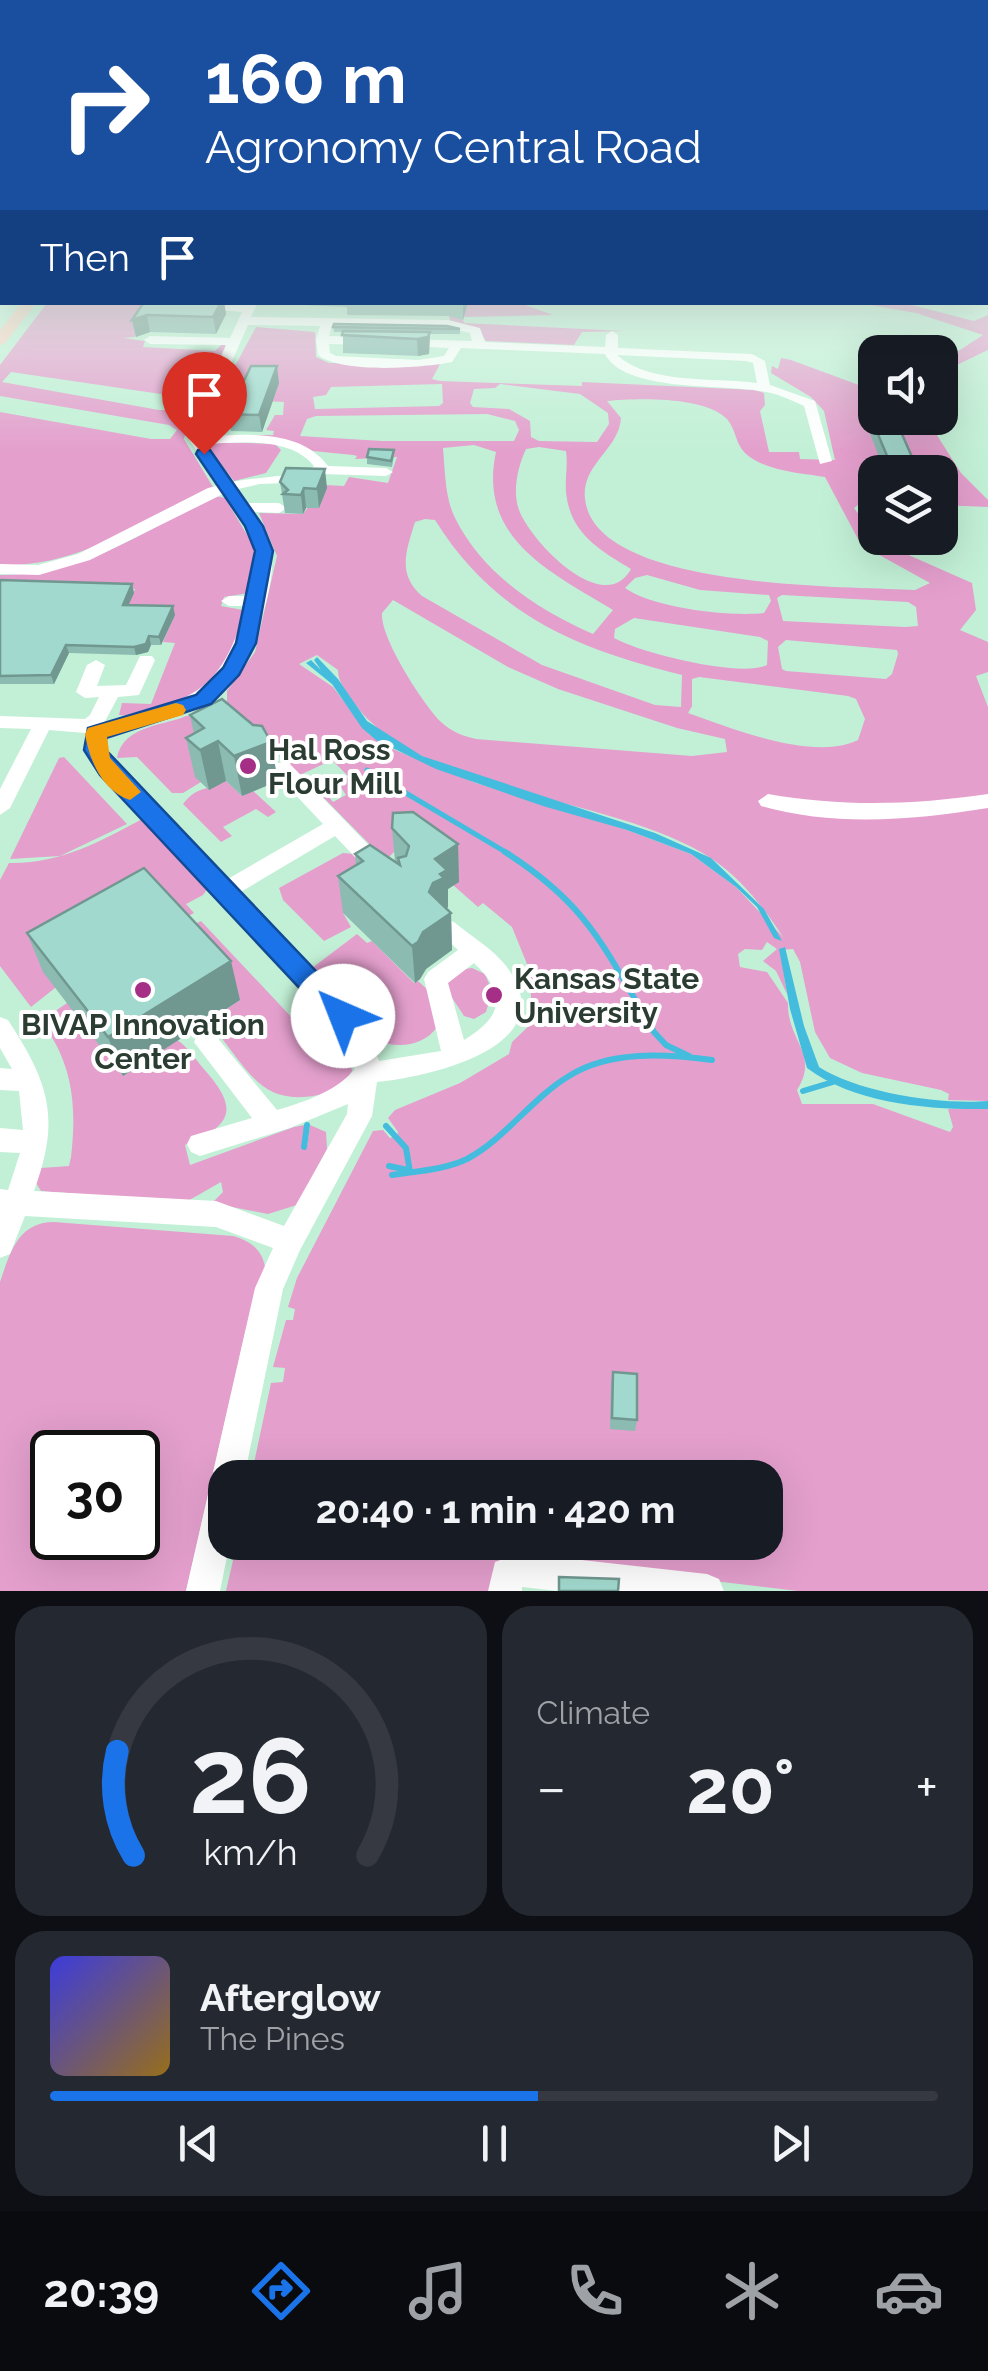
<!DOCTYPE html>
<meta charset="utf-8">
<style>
:root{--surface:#171b24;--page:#242831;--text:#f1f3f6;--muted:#9ea1a6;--line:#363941;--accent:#1a73e8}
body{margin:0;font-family:Raleway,sans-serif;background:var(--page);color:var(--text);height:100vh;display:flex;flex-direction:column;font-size:38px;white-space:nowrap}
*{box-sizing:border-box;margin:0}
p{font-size:32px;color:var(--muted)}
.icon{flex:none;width:55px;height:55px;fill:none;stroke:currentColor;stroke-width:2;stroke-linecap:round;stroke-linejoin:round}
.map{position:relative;height:1591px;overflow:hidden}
.side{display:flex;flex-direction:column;gap:15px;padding:15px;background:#0d0f14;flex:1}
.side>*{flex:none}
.top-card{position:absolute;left:0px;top:0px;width:990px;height:305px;box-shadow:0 10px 40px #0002;background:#1a4fa0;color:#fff;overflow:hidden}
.fabs{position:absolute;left:858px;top:335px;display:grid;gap:20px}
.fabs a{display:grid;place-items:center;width:100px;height:100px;border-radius:20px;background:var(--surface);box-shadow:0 10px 40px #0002;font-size:50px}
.speed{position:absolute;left:30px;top:1430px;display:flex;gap:20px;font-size:50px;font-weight:700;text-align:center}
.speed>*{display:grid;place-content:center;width:130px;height:130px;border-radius:50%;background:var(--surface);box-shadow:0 10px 40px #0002;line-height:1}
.speed .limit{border:5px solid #111;border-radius:15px;background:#fff;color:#111}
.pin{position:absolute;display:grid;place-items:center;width:85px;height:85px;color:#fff;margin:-102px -42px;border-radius:50% 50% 50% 0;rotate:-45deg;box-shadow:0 0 10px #0007}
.pin .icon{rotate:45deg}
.me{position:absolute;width:110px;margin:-55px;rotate:316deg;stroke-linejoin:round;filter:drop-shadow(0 0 8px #0008)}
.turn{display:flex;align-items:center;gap:35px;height:210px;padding:0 40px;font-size:45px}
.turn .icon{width:130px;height:130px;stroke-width:2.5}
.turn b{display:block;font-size:70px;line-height:85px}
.then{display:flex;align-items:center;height:95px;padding:0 40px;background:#0003;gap:20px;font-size:38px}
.big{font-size:75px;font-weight:700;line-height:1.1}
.side .widget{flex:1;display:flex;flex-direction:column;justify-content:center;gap:15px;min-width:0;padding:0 35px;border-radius:30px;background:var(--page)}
.side .dial{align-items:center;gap:0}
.dial svg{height:260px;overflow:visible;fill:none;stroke:var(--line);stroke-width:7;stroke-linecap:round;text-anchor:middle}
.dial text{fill:var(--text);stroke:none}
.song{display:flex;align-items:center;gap:30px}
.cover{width:120px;height:120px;border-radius:15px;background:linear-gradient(135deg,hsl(240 70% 55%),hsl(40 70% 35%))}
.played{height:10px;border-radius:5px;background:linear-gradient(90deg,var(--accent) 55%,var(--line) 55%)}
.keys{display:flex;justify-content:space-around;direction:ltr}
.heat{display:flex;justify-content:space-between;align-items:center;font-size:55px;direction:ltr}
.side .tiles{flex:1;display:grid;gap:15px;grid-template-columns:1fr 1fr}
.widget:last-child{grid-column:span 2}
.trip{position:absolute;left:208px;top:1460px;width:575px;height:100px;border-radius:30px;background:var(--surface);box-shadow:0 10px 40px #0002;font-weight:700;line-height:100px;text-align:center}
.tabs{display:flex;height:160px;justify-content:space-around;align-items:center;background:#090b0e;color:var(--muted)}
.tabs .icon{width:70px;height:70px}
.tabs .selected{color:var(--accent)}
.tabs b{font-size:45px;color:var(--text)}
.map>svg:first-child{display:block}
.green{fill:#e49fcd;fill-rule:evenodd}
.water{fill:#44bcdd}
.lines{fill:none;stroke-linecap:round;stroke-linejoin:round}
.stream-far1{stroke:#44bcdd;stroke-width:5}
.stream{stroke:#44bcdd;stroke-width:6}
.minor{fill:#fff;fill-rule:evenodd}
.major{fill:#fad0c1;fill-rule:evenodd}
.wall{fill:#8bbbb1}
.shaded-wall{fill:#719890}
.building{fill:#a2d9ce;stroke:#719890;stroke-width:2.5}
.route{fill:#1a73e8;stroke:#114b97;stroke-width:2.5}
.slow{fill:#f59e0b}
.poi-dot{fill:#a52e86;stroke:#fff;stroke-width:4}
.labels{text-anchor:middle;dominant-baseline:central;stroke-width:8;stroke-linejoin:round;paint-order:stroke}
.poi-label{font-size:30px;font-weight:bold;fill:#2b3d33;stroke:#fff;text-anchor:start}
</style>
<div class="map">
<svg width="988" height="1591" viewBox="0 0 988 1591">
<rect width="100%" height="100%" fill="#c2f0d6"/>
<path class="green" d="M191,302L187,310L226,311L136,331L135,337L123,338L145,341L143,347L215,351L222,344L229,347L188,421L184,439L213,487C145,520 79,568 0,565V412L151,439H170L177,430L169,425L0,396V365L47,303ZM11,372L188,398L190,402L181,410H159L2,382Z
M468,303H520L553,315L462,317L464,323L624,331L582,332L574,345L486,341L478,329L450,320L449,316Z
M859,303H904L974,321L988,315V350L940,373V363L983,335L916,313Z
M256,327L315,332L316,357L329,363L440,364L432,379L440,381L582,386V382L755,390L764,393L765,405L760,411L769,452H799L800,459L835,460L824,411L811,397L771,373L772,366L778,369L781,358L791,360L875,391V408H860L864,419L926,418L961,473L988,500V507L940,505V472H875V499L865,500L875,502H862L854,508L879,542L972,583L976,610L960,630L988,642V672L976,676L988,707V1101L948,1100L949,1094L941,1090L862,1073L830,1058L815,1032L800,962L793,949L780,950L787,994L776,971L763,961L777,949L767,942L762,950L745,949L738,954L740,967L767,972L788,1003C787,1041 820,1054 797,1090L802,1104H873L950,1132L953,1127L948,1109H988V1591H798L500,1555L496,1591H226L237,1543L765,1542V1478L251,1477L271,1383L283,1382L285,1368L273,1367L286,1320H293L295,1309L288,1307L297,1278L373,1131L383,1130L390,1138L397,1136L398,1132L388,1118L395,1110L460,1083L509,1054L512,1042L533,1022L529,969L512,927L483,903L478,907L453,885L458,881L396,850L387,859L391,866L319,793L324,791L333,802L346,795L338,783L349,777L332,760L300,775L227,706V691L255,652L277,556L259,513L303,514L325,485L344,486L349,477L388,483L397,457L355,459L357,456L353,455L313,451L284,439L203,435H273L274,431L266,430L275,415H283L284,402L245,400L244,383L228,379ZM442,384L443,403L439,406L315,409L313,397L326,395L331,387ZM500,384L580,394L608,413L609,424L597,442L539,441L531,437L530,421L509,409L473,407L470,403L474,389L495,388ZM607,401C636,398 705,396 727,419C736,429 735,443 745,453C764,471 801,473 825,477L858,539L872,551L930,583L915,590C845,586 595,590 585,499C581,464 619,450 621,418ZM487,414L515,421L519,430L514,441H382L300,436L307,419L316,416ZM474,445L496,452C477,539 552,573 613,610L593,634C538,610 483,574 455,518C445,498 445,471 443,448ZM539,447L566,451C568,464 565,478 566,492C570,533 598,549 631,569C604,618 531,542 519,510C512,491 518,466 526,449ZM425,519L435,520C495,616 576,648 682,675L681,707L655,705L542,665L422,596C397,574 406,551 415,522ZM647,575L700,590L769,595L771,601L764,613C729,617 653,608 625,588L635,578ZM782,595L908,602L916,607L918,626L905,627L783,621L777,598ZM393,600L508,667L558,689L677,728L725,739L727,752L692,756L476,739C463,736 452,732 441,722C423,704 380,638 382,613ZM634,618L760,637L768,641L767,665C740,678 641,653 614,638L615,629ZM786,640L897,650L898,654L892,674L886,679L786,671L782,669L778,647ZM317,655L338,670C338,681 344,688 350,697C413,796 616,794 712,859C741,878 764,908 783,937L736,887L691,854L627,830L476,783L395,750L369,734L333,687L299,664ZM699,677L848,696L856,699L865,719L858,740C814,762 731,728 688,713L692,706V679Z
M220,442L275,444L281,450L266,473L234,481L207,447Z
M216,496L225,498L256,550L249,593L224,597L221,606L243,610C247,669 175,722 119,715L122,703L151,704L175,643L163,642L174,616L89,612L129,603L135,589L125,588L121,582L114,589L0,591V575C85,576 142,531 216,496Z
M186,716H199L234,737L201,782L183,793H172L137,757L117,758C123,724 169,725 186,716Z
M64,757L127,824L60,856L10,859L59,758Z
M226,781L242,796L252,790L276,812L268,817L256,809L223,827L232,836L221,842L183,804C198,785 205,792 226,781Z
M142,819L208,888L203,895L186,904L194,913L55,988L31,1007L0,966V880L9,863C61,864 103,840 142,819Z
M343,853L354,854L393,887L343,913L351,927L324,941L283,900L279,888Z
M201,921L296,1022L321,1009L346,1038L352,1071L340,1089C262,1115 254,1076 208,1021L240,1000L179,932Z
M357,934L367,943L372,941L414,983L418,981L429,991L437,1027C424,1046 396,1050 375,1039L358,1014L312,968Z
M472,968L485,974L492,991L486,1012L474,1019L464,1016L445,987L457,970Z
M67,1003C94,1012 156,1027 177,1040C187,1046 196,1060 203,1068C239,1108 234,1125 185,1145L190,1165L294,1127L305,1125L302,1147L307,1146L310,1125L326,1132L327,1149L297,1205L268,1214L212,1203L223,1192L221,1182L186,1202L41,1191L36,1183L41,1168L69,1166L71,1157C77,1106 73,1063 41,1021Z
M54,1222L233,1236C250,1241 262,1249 265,1267L245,1333L186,1591H0V1282C10,1253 18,1222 54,1222ZM52,1452H138V1538H52Z"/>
<path class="water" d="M317,657L338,679L367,721L422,756L655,833L711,858L764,909L782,941L774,938L757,907L736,887L691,854L627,830L543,806L436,769L376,740L362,728L332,684L306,663L311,660L321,670L314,660Z
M785,947L804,1026L819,1067C860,1093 941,1105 988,1101V1109C930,1110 855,1104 807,1068L790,1009L779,949Z"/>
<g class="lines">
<path class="stream-far1" d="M367,770L509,854"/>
<path class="stream" d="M505,852C590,906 605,950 654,1032L666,1045L689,1056
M803,1091L833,1082
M386,1126L406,1148L410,1172
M304,1147L307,1125
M389,1166L408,1170
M392,1175C417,1171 444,1170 467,1159C505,1139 532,1098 569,1076C610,1050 666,1054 712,1060"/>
<path class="minor" d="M0,256H2V262H0Z
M211,302H258L251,317L448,320L480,328L485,342L605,347L606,335L612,331L618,335V348L752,354L765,361L770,385L815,401L832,461L820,464L804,406C789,399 776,393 760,391C721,384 624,392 605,354L461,348L452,362C422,368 342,374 318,355L316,340L320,326L248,325L204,424L203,436C246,435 299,428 328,466L386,468L393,472L386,476L322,474L310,482L260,484L238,489L248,503H279L287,508L279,513L254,512C261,523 268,534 271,547C279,590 245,678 208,701C178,721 138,727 104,737L107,754L226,880L323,824L275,773L272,768L275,763H289L384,861L388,867L384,873H370L335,836L239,893L366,1024L379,1061L441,1051L424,979L428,972L458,950L435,928L438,922L446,919L454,922C471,936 493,949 507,967C566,1047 429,1077 377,1082L372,1116L300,1250L283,1289L244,1478H225V1542H230L220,1591H186L255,1288L273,1248L216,1227L25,1216L10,1254L0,1258V1189L8,1190L20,1153L0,1152V1128L23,1130L19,1091L0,1090V1068L12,1069L0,1048V1017L8,1020C49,1083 61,1118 34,1191L216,1201L284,1226L347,1114L348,1104L290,1128L200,1156L191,1152L187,1144L191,1136L252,1118L194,1042L197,1035L206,1032L215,1035L277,1110C304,1102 335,1092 354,1070V1053L348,1037L101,775L87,755L85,733L49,730L10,808L0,815V789L31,729L0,728V716L85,719L90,715L99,697L85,698L76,692L87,665L96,660L105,665L97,686L126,685L140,656H152L155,660L139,695L118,697L103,725C188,699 220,699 246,606H229L221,601L229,596H249C261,549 252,529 225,493L90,560L39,575L0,574V564L38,565L78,554L208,488L220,485L189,440L190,424L226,345L150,344L144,340L150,336L230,338L242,312L219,310ZM332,326L448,328L470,333L472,341L403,339V345L407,346L449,348L444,356L418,360L336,356L330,353L329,344L368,345L374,341L368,337L329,336ZM617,355L746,361L753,363L757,383C714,377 650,385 617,355ZM205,444C240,443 290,436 314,466C302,477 253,477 233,482ZM474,963C507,994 503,1017 464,1040L448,983Z
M768,794C842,807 914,805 988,794V808C914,820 834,827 761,806L758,801Z
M519,1553L707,1574L719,1579L724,1591H558L522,1587V1591H488L495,1562Z"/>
<path class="major" d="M22,302H37L5,343L0,345V330Z"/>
</g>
<path class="wall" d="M144,302H224L226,314L216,334L150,332L136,337L132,320Z
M280,302H468L463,320L448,316L347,315V307L280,304Z
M333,327L460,329V334H430L429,354L418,356L343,353V332H334Z
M279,383L262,432L231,431L228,414Z
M862,396L915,464L912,472H885L860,408Z
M394,456L392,467L367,464V457Z
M280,482L327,488L319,508H306L303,514L285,513Z
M0,580L132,584L134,593L128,605L175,615L161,645H151L148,652L136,655L69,653L54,684H0Z
M190,715L278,781L242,796L226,781L209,790L195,777L186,738L194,734Z
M392,828L458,844L459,882L448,889V907L446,908L451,913L452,950L426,969L420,979L415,983L343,913L338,876L356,865L355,854L395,862Z
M27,933L240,1000L123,1076L43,972Z
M613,1372L637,1420L635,1431L610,1429L611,1383Z"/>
<path class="shaded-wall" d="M221,302H224L226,314L216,334L213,317Z
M464,302H468L463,320V305Z
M147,315L150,332L136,337L132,320Z
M430,332L429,354L418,356L417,339Z
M277,366L279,383L262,432L259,415Z
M325,469L327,488L319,508L317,489Z
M304,488L306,508L303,514L301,495Z
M132,584L134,593L125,613L123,605Z
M173,606L175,615L161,645L159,637Z
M149,636L151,645L148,652L136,655L134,647Z
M66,645L69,653L54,684L51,675Z
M218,741L226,781L209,790L200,750Z
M271,742L278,781L242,796L234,756Z
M458,844L459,882L448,889V907L446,909L451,913L452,950L426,969L420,979L415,983L412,946L423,932L435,859Z
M231,961L240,1000L123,1076L108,1037Z"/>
<path class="building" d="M144,302H221L213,317L147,315L132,320Z
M334,324L447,326L460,329L333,327Z
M343,331L430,332L428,337L417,339L342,335Z
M251,366H277L259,415L228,414Z
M862,396H875V418H895L915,464L890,463Z
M369,449L394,450L391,461L367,457Z
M286,468L325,469L317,489L304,488L301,495L283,494L288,490L280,482Z
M0,580L132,584L123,605L173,606L159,637L149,636L146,644L134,647L66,645L51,675L0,676Z
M222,699L253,725L262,726L271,742L234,756L218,741L200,750L186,738L204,728L190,715Z
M413,812L458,844L435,859L447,870L440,874L444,878L433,883L429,892L451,913L423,932L418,942L412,946L338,876L363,861L355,854L370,845L400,865L398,858L406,856L409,846L392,828L393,813Z
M144,868L231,961L108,1037L27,933Z
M613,1372L637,1374V1420L612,1418Z
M559,1577L619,1579L618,1591H559Z"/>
<linearGradient id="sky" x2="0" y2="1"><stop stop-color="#66b7e4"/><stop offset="0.51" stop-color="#e4f8ed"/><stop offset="1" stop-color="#e4f8ed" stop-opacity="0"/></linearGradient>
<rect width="988" height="452" fill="url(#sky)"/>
<path class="route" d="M198,450H210L263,526L273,551L256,643L239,675L211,704L106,738V750L352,1009L356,1016L352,1024L343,1028L333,1024L100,775L84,750L88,728L196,695L223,668L236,643L255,551L245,526L196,454Z"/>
<path class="slow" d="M176,703L183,705L186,710L183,715L107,737L110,758L141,792L130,800C102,791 89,759 85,734L88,728Z"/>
<g class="poi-dot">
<circle cx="248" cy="766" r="10"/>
<circle cx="143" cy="990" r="10"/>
<circle cx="494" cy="995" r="10"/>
</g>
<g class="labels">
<g class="poi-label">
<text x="268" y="749">Hal Ross<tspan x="268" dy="34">Flour Mill</tspan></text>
<text x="514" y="978">Kansas State<tspan x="514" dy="34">University</tspan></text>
<text x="143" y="1024" text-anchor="middle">BIVAP Innovation<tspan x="143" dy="34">Center</tspan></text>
</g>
</g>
</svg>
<div class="fabs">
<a><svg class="icon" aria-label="sound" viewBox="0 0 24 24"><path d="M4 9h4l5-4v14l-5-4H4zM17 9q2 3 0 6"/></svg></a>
<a><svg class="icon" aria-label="layers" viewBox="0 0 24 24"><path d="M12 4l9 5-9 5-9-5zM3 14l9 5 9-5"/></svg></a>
</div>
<div class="speed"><div class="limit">30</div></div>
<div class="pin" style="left:204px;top:454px;background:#d93025"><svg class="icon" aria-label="arrive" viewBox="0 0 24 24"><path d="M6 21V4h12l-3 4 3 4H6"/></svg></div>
<svg class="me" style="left:343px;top:1016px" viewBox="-20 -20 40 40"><circle r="19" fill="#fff"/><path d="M0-13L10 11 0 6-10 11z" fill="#1a73e8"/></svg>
<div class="trip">20:40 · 1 min · 420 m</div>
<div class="top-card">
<div class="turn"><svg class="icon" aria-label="right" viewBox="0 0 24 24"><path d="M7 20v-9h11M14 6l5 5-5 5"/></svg><div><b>160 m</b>Agronomy Central Road</div></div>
<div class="then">Then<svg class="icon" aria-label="arrive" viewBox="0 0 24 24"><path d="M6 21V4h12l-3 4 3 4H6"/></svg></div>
</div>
</div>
<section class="side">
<div class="tiles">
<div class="widget dial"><svg viewBox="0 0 100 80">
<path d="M14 69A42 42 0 1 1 86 69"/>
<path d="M14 69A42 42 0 0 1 9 37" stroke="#1a73e8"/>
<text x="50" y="56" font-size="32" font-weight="700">26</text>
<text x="50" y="72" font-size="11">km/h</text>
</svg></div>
<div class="widget"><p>Climate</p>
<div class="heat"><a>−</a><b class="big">20°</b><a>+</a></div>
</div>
<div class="widget">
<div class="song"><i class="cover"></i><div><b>Afterglow</b><p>The Pines</p></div></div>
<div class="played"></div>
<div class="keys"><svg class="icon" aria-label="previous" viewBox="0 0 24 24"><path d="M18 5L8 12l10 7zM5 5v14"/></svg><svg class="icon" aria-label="pause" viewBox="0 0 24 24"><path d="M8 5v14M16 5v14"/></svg><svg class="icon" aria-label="next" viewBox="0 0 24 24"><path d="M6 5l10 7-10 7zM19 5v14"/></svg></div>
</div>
</div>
</section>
<nav class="tabs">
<b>20:39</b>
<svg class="icon selected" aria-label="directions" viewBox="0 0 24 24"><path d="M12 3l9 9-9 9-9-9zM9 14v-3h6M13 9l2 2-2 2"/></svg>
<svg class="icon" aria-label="music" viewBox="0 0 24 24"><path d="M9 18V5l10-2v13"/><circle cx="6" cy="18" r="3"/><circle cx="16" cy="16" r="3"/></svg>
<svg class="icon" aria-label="phone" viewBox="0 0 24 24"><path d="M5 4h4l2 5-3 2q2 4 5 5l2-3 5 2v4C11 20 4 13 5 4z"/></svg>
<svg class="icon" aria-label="climate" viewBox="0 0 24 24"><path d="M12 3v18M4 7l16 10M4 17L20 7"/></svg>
<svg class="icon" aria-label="car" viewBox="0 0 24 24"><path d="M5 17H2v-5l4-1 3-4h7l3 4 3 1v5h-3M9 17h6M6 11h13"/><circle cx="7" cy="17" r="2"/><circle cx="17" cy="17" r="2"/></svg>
</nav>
